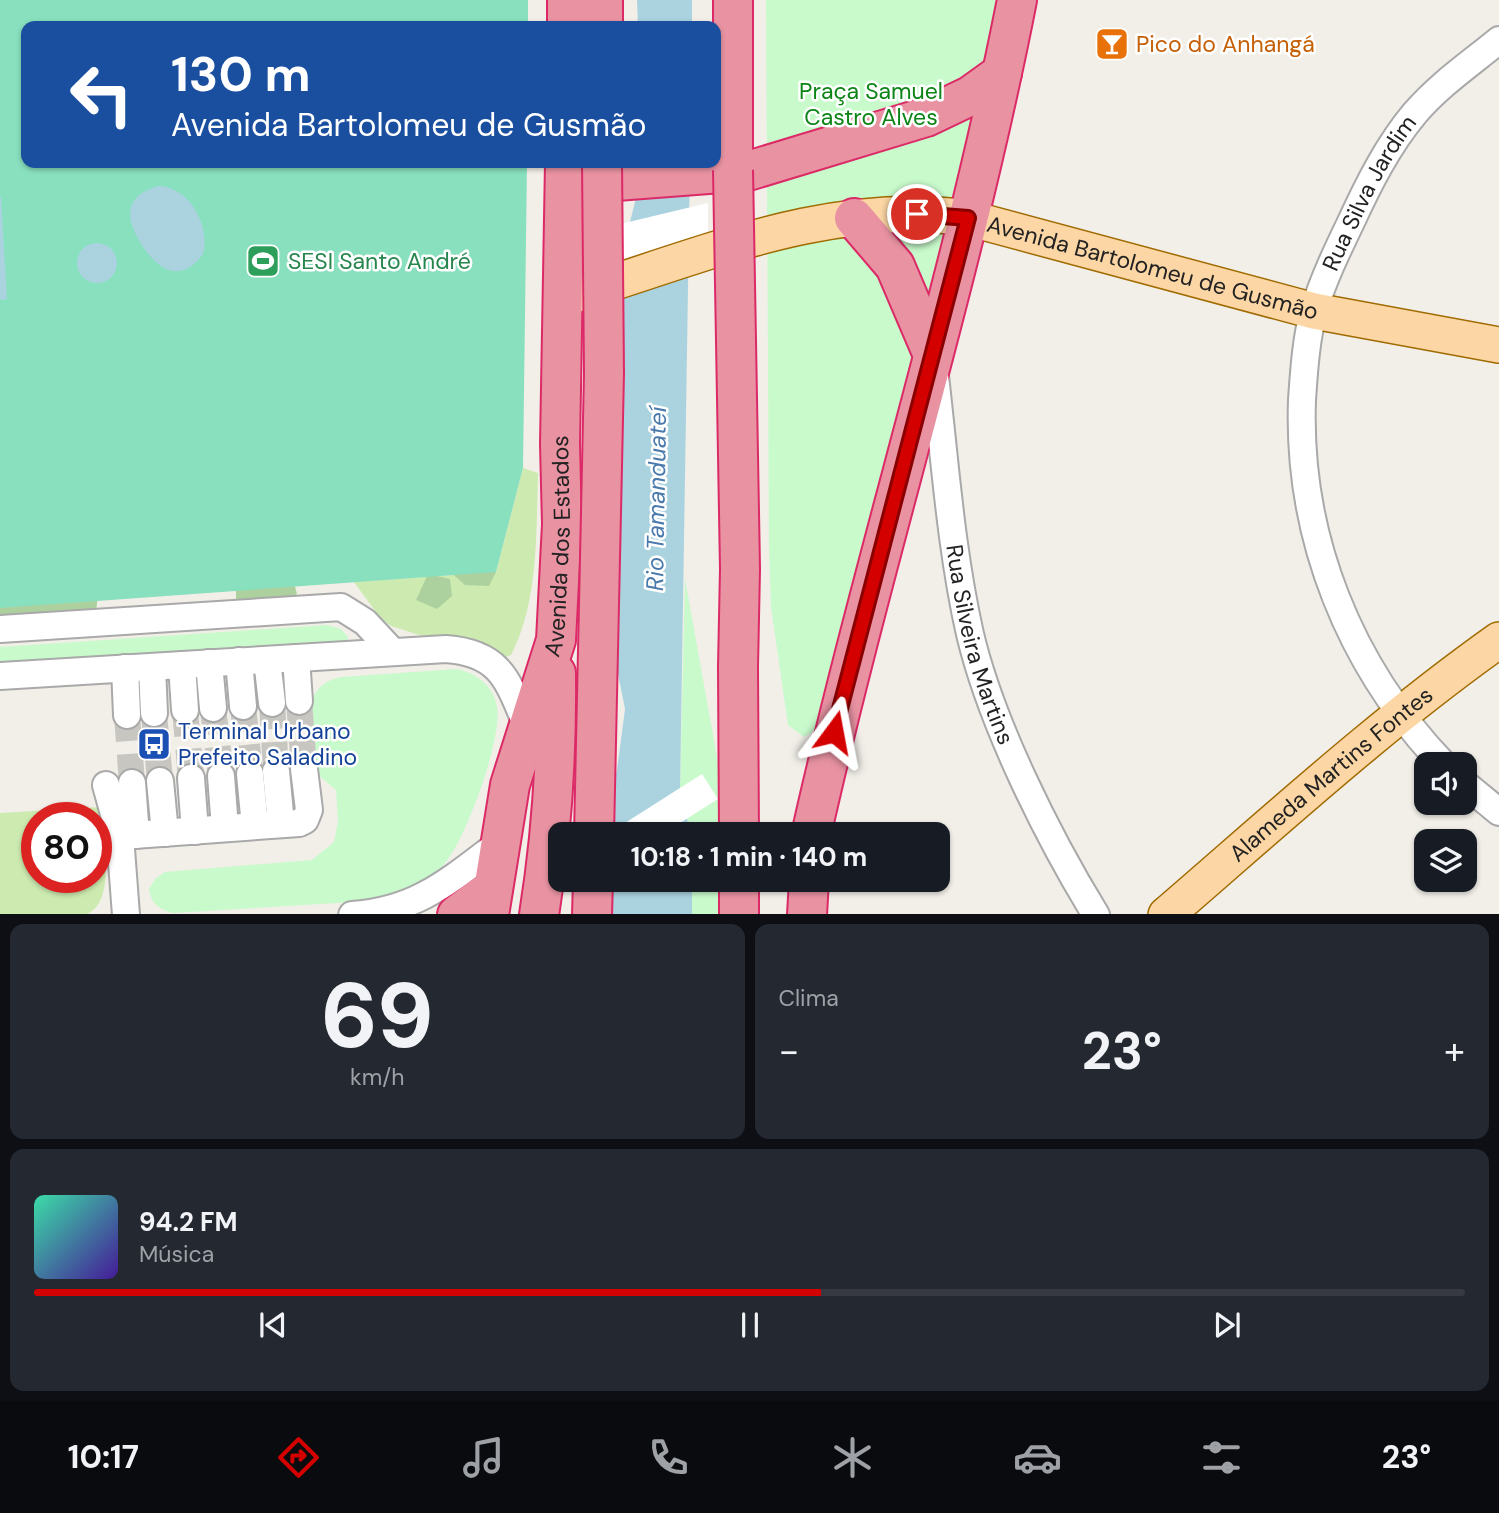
<!DOCTYPE html>
<html lang="pt">
<meta charset="utf-8">
<style>
:root{--surface:#171b24;--page:#242831;--text:#f1f3f6;--muted:#9ea1a6;--line:#363941;--accent:#d40000}
body{margin:0;font-family:"DM Sans",sans-serif;background:var(--page);color:var(--text);height:100vh;display:flex;flex-direction:column;font-size:26px;white-space:nowrap}
*{box-sizing:border-box;margin:0}
p{font-size:23px;color:var(--muted)}
.icon{flex:none;width:38px;height:38px;fill:none;stroke:currentColor;stroke-width:2;stroke-linecap:round;stroke-linejoin:round}
.map{position:relative;height:914px;overflow:hidden}
.drawer{display:flex;flex-direction:column;gap:10px;padding:10px;background:#0d0f14;flex:1}
.drawer>*{flex:none}
.guide{position:absolute;left:21px;top:21px;width:700px;height:147px;border-radius:14px;box-shadow:0 2px 5px #0004;background:#1a4fa0;color:#fff;overflow:hidden}
.fabs{position:absolute;left:1414px;top:752px;display:grid;gap:14px}
.fabs a{display:grid;place-items:center;width:63px;height:63px;border-radius:14px;background:var(--surface);box-shadow:0 2px 5px #0004;font-size:35px}
.speed{position:absolute;left:21px;top:802px;display:flex;gap:14px;font-size:35px;font-weight:700;text-align:center}
.speed>*{display:grid;place-content:center;width:91px;height:91px;border-radius:50%;background:var(--surface);box-shadow:0 2px 5px #0004;line-height:1}
.speed .limit{border:10px solid #d22;background:#fff;color:#111}
.pin{position:absolute;display:grid;place-items:center;width:60px;height:60px;color:#fff;margin:-30px;border:4px solid #fff;border-radius:50%;box-shadow:0 2px 7px #0007}
.me{position:absolute;width:77px;margin:-38px;rotate:13deg;stroke-linejoin:round;filter:drop-shadow(0 0 5px #0008)}
.turn{display:flex;align-items:center;gap:24px;height:147px;padding:0 35px;font-size:32px}
.turn .icon{width:91px;height:91px;stroke-width:2.5}
.turn b{display:block;font-size:49px;line-height:60px}
.big{font-size:52px;font-weight:700;line-height:1.1}
.drawer .card{flex:1;display:flex;flex-direction:column;justify-content:center;gap:10px;min-width:0;padding:0 24px;border-radius:14px;background:var(--page)}
.drawer .dial{align-items:center;gap:0}
.dial b{font-size:91px;line-height:1}
.song{display:flex;align-items:center;gap:21px}
.cover{width:84px;height:84px;border-radius:10px;background:linear-gradient(135deg,hsl(160 70% 55%),hsl(260 70% 35%))}
.played{height:7px;border-radius:4px;background:linear-gradient(90deg,var(--accent) 55%,var(--line) 55%)}
.keys{display:flex;justify-content:space-around;direction:ltr}
.heat{display:flex;justify-content:space-between;align-items:center;font-size:38px;direction:ltr}
.drawer .tiles{flex:1;display:grid;gap:10px;grid-template-columns:1fr 1fr}
.card:last-child{grid-column:span 2}
.trip{position:absolute;left:548px;top:822px;width:402px;height:70px;border-radius:14px;background:var(--surface);box-shadow:0 2px 5px #0004;font-weight:700;line-height:70px;text-align:center}
.tabs{display:flex;height:112px;justify-content:space-around;align-items:center;background:#090b0e;color:var(--muted)}
.tabs .icon{width:49px;height:49px}
.tabs .active{color:var(--accent)}
.tabs b{font-size:32px;color:var(--text)}
.map>svg:first-child{display:block}
.grass{fill:#cdebb0;fill-rule:evenodd}
.forest{fill:#add19e}
.park{fill:#c8facc}
.pitch{fill:#88e0be}
.water{fill:#aad3df}
.pier{fill:#fff}
.lines{fill:none;stroke-linecap:round;stroke-linejoin:round}
.minor-tunnel{stroke:#c8c6c1;stroke-width:26;stroke-dasharray:26 13;stroke-linecap:butt}
.minor-casing{stroke:#a9a9a9;stroke-width:30}
.major-casing{stroke:#a06b00;stroke-width:38}
.highway-casing{stroke:#dc2a67;stroke-width:42}
.minor{stroke:#fff;stroke-width:26}
.major{stroke:#fcd6a4;stroke-width:35}
.highway{stroke:#e892a2;stroke-width:38}
.highway-bridge-casing{stroke:#dc2a67;stroke-width:42;stroke-linecap:butt}
.highway-bridge{stroke:#e892a2;stroke-width:38}
.route-casing{stroke:#8a0000;stroke-width:18}
.route{stroke:#d40000;stroke-width:12}
.labels{text-anchor:middle;dominant-baseline:central;stroke-width:5;stroke-linejoin:round;paint-order:stroke}
.food-label{font-size:23px;fill:#c56008;stroke:#fff;text-anchor:start}
.park-label{font-size:23px;fill:#0c8416;stroke:#fff}
.street-label{font-size:23px;fill:#222;stroke:#fff}
.leisure-label{font-size:23px;fill:#27864d;stroke:#fff;text-anchor:start}
.transit-label{font-size:23px;fill:#164399;stroke:#fff;text-anchor:start}
.water-label{font-size:24px;font-style:italic;fill:#4a7aab;stroke:#fff}
</style>
<div class="map">
<svg width="1499" height="915" viewBox="0 0 1499 915">
<rect width="100%" height="100%" fill="#f2efe9"/>
<path class="grass" d="M523,468L538,473C536,531 539,602 511,655L506,657L471,641L419,635L391,626L381,619L354,582L496,572Z
M101,807C103,833 117,902 87,914C73,915 18,914 0,915V813ZM37,817H96V877H37Z"/>
<path class="forest" d="M492,552L496,572L489,586L465,585L447,569Z
M291,571L297,594L279,604L236,601V583Z
M428,574L450,579L452,596L437,609L416,600Z
M99,586L96,612L0,621V594Z"/>
<path class="park" d="M766,0H997L980,90L928,325L818,728L804,737L788,725L771,607L769,548Z
M685,579L731,835H691L680,791Z
M327,625L341,629L348,637L347,644L0,668V647Z
M457,669C476,673 494,686 497,707C503,737 466,839 445,863C425,886 399,895 370,901L173,913C160,910 151,904 149,889L156,878L165,872L312,860L334,842L338,821L336,790L311,769C309,736 297,684 342,677Z
M692,880H740L746,914H692Z"/>
<path class="pitch" d="M0,0H528V26H26V163H527L523,468L496,572L0,608Z"/>
<path class="water" d="M637,0H692V26H638Z
M690,163L680,791L691,835H608V798L617,770L625,709L606,613L623,250L641,178Z
M158,186C189,186 211,226 203,254C183,282 161,273 144,248C126,222 121,197 158,186Z
M1,197L7,299L0,300V198Z
M77 263a20 20 0 1 1 40 0a20 20 0 1 1-40 0Z
M608,880H692V914L608,915Z"/>
<path class="pier" d="M708,203V256L627,284L612,226Z
M702,774L718,799L661,835H606Z"/>
<g class="lines">
<path class="minor-tunnel" d="M299,701L304,769
M272,703L276,771
M243,706L250,774
M213,708L221,776
M185,710L191,778
M154,713L160,781
M127,715L132,783"/>
<defs>
<g id="minor">
<path id="s1" d="M935,376C945,462 951,550 970,634C991,723 1048,837 1096,915"/>
<path d="M0,629L341,607L365,622L393,652"/>
<path d="M296,658L299,701"/>
<path d="M267,660L272,703"/>
<path d="M239,661L243,706"/>
<path d="M209,663L213,708"/>
<path d="M182,665L185,710"/>
<path d="M152,667L154,713"/>
<path d="M125,668L127,715"/>
<path d="M0,676L446,649C501,653 508,681 527,726"/>
<path id="s2" d="M1444,765C1350,667 1297,537 1302,400C1304,371 1306,338 1314,310C1323,280 1337,251 1351,222C1368,185 1388,145 1415,113C1440,84 1470,64 1499,40"/>
<path d="M276,771L281,824"/>
<path d="M250,774L255,826"/>
<path d="M221,776L225,828"/>
<path d="M191,778L195,831"/>
<path d="M160,781L165,833"/>
<path d="M132,783L136,835"/>
<path d="M1465,784L1499,812"/>
<path d="M106,785L120,836L126,915"/>
<path d="M120,836L299,823L305,820L309,810L304,769"/>
<path d="M352,915C416,911 449,881 498,844"/>
</g>
<g id="major">
<path id="s3" d="M564,298C695,259 828,198 968,218L1314,311L1499,345"/>
<path id="s4" d="M1166,915C1275,821 1382,723 1499,640"/>
</g>
<g id="highway">
<path d="M733,0V170"/>
<path d="M567,26V0"/>
<path d="M603,26V0"/>
<path d="M571,169L616,181L748,171L926,117L970,96L1002,73"/>
<path d="M854,218L895,266L933,355"/>
<path d="M738,667L739,835"/>
<path d="M811,835C874,555 962,281 1017,0"/>
<path d="M739,880V915"/>
<path d="M457,915L493,888"/>
<path id="s5" d="M489,915L510,785L556,640L562,524L560,444L565,163"/>
<path d="M539,915C552,834 557,755 556,673"/>
<path d="M592,915L593,880"/>
<path d="M807,915L809,880"/>
</g>
</defs>
<use href="#minor" class="minor-casing"/>
<use href="#major" class="major-casing"/>
<use href="#highway" class="highway-casing"/>
<use href="#minor" class="minor"/>
<use href="#major" class="major"/>
<use href="#highway" class="highway"/>
<defs>
<path id="highway-bridge" d="M733,170L740,569L738,667
M594,835L604,373L602,163"/>
</defs>
<use href="#highway-bridge" class="highway-bridge-casing"/>
<use href="#highway-bridge" class="highway-bridge"/>
</g>
<g class="lines">
<defs>
<path id="route" d="M834,732L968,218L917,214"/>
</defs>
<use href="#route" class="route-casing"/>
<use href="#route" class="route"/>
</g>
<defs>
<symbol id="bar-square" viewBox="-11 -11 22 22"><rect x="-9" y="-9" width="18" height="18" rx="4" fill="#e8710a" stroke="#fff"/><path d="M-6-5H6L.8 .8V4.5H3.5V6h-7V4.5H-.8V.8Z" fill="#fff"/></symbol>
<symbol id="stadium-square" viewBox="-11 -11 22 22"><rect x="-9" y="-9" width="18" height="18" rx="4" fill="#2e9e5b" stroke="#fff"/><path d="M0-5a6.5 5 0 1 0 0 10a6.5 5 0 1 0 0-10ZM-3.5-1.8h7v3.6h-7Z" fill="#fff"/></symbol>
<symbol id="bus-square" viewBox="-11 -11 22 22"><rect x="-9" y="-9" width="18" height="18" rx="4" fill="#1a4fb4" stroke="#fff"/><path d="M-5-6H5V4H4V6H2V4H-2V6H-4V4H-5ZM-3.5-4V0h7V-4ZM-3.5 1.2v1.5H-2V1.2ZM2 1.2v1.5H3.5V1.2Z" fill="#fff"/></symbol>
</defs>
<g fill-rule="evenodd">
<use href="#bar-square" x="1093" y="25" width="38" height="38"/>
<use href="#stadium-square" x="244" y="242" width="38" height="38"/>
<use href="#bus-square" x="135" y="725" width="38" height="38"/>
</g>
<g class="labels">
<g class="food-label">
<text x="1136" y="44">Pico do Anhangá</text>
</g>
<g class="park-label">
<text x="871" y="91">Praça Samuel<tspan x="871" dy="26">Castro Alves</tspan></text>
</g>
<g class="street-label">
<text stroke="none"><textPath href="#s2" startOffset="623">Rua Silva Jardim</textPath></text>
<text stroke="none"><textPath href="#s3" startOffset="607">Avenida Bartolomeu de Gusmão</textPath></text>
<text stroke="none"><textPath href="#s5" startOffset="378">Avenida dos Estados</textPath></text>
<text stroke="none"><textPath href="#s1" startOffset="273">Rua Silveira Martins</textPath></text>
<text stroke="none"><textPath href="#s4" startOffset="217">Alameda Martins Fontes</textPath></text>
</g>
<g class="leisure-label">
<text x="288" y="261">SESI Santo André</text>
</g>
<g class="transit-label">
<text x="178" y="731">Terminal Urbano<tspan x="178" dy="26">Prefeito Saladino</tspan></text>
</g>
<g class="water-label">
<text transform="translate(656 499) rotate(-89)">Rio Tamanduateí</text>
</g>
</g>
</svg>
<div class="fabs">
<a><svg class="icon" aria-label="sound" viewBox="0 0 24 24"><path d="M4 9h4l5-4v14l-5-4H4zM17 9q2 3 0 6"/></svg></a>
<a><svg class="icon" aria-label="layers" viewBox="0 0 24 24"><path d="M12 4l9 5-9 5-9-5zM3 14l9 5 9-5"/></svg></a>
</div>
<div class="speed"><div class="limit">80</div></div>
<div class="pin" style="left:917px;top:214px;background:#d93025"><svg class="icon" aria-label="arrive" viewBox="0 0 24 24"><path d="M6 21V4h12l-3 4 3 4H6"/></svg></div>
<svg class="me" style="left:834px;top:732px" viewBox="-20 -20 40 40"><path d="M0-17L14 15 0 8-14 15z" fill="#d40000" stroke="#fff" stroke-width="4"/></svg>
<div class="trip">10:18 · 1 min · 140 m</div>
<div class="guide">
<div class="turn"><svg class="icon" aria-label="left" viewBox="0 0 24 24"><path d="M17 20v-9H6M10 6l-5 5 5 5"/></svg><div><b>130 m</b>Avenida Bartolomeu de Gusmão</div></div>
</div>
</div>
<section class="drawer">
<div class="tiles">
<div class="card dial"><b>69</b><p>km/h</p></div>
<div class="card"><p>Clima</p>
<div class="heat"><a>−</a><b class="big">23°</b><a>+</a></div>
</div>
<div class="card">
<div class="song"><i class="cover"></i><div><b>94.2 FM</b><p>Música</p></div></div>
<div class="played"></div>
<div class="keys"><svg class="icon" aria-label="previous" viewBox="0 0 24 24"><path d="M18 5L8 12l10 7zM5 5v14"/></svg><svg class="icon" aria-label="pause" viewBox="0 0 24 24"><path d="M8 5v14M16 5v14"/></svg><svg class="icon" aria-label="next" viewBox="0 0 24 24"><path d="M6 5l10 7-10 7zM19 5v14"/></svg></div>
</div>
</div>
</section>
<nav class="tabs">
<b>10:17</b>
<svg class="icon active" aria-label="directions" viewBox="0 0 24 24"><path d="M12 3l9 9-9 9-9-9zM9 14v-3h6M13 9l2 2-2 2"/></svg>
<svg class="icon" aria-label="music" viewBox="0 0 24 24"><path d="M9 18V5l10-2v13"/><circle cx="6" cy="18" r="3"/><circle cx="16" cy="16" r="3"/></svg>
<svg class="icon" aria-label="phone" viewBox="0 0 24 24"><path d="M5 4h4l2 5-3 2q2 4 5 5l2-3 5 2v4C11 20 4 13 5 4z"/></svg>
<svg class="icon" aria-label="climate" viewBox="0 0 24 24"><path d="M12 3v18M4 7l16 10M4 17L20 7"/></svg>
<svg class="icon" aria-label="car" viewBox="0 0 24 24"><path d="M5 17H2v-5l4-1 3-4h7l3 4 3 1v5h-3M9 17h6M6 11h13"/><circle cx="7" cy="17" r="2"/><circle cx="17" cy="17" r="2"/></svg>
<svg class="icon" aria-label="filters" viewBox="0 0 24 24"><path d="M4 7h16M4 17h16"/><circle cx="9" cy="7" r="2"/><circle cx="15" cy="17" r="2"/></svg>
<b>23°</b>
</nav>
